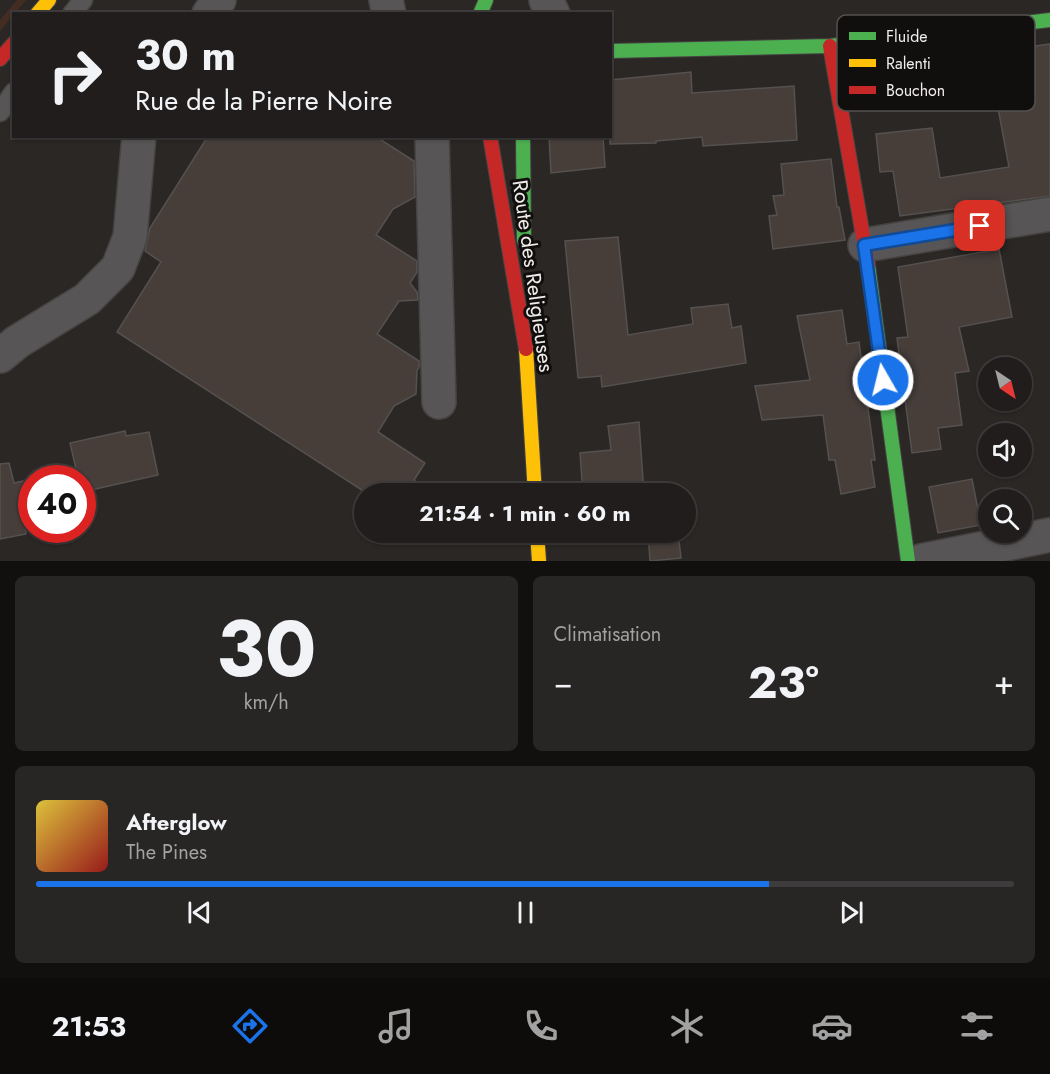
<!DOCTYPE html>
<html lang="fr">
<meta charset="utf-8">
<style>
:root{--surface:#201d1c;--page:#282625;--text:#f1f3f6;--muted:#a2a2a3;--line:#3d3b3b;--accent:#1a73e8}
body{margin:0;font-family:Jost,sans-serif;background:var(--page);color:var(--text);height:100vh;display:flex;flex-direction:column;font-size:22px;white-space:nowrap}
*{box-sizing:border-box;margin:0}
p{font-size:20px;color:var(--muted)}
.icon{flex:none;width:33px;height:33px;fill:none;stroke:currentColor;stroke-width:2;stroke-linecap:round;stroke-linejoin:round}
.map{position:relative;height:561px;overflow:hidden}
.drawer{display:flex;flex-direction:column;gap:15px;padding:15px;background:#12100f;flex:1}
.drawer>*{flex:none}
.top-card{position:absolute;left:12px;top:12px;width:600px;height:126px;border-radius:0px;box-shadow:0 2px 4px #0004,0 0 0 2px var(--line);background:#201d1c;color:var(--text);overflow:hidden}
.needle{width:39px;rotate:145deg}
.tools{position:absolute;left:978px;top:357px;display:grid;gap:12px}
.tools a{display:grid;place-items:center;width:54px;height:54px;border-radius:50%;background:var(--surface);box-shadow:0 2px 4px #0004,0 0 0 2px var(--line);font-size:30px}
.speed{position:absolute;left:18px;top:465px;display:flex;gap:12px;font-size:30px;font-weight:700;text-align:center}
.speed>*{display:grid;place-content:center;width:78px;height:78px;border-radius:50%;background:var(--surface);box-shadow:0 2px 4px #0004,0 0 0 2px var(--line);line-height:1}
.speed .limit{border:9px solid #d22;background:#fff;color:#111}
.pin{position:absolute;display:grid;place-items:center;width:51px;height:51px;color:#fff;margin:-26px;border-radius:12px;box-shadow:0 3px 9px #0006}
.me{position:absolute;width:66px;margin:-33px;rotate:352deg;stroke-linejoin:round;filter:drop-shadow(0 0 4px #0008)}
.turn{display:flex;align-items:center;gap:21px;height:126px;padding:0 24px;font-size:27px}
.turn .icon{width:78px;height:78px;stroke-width:2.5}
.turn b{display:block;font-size:42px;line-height:51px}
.big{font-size:45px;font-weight:700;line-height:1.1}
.drawer .widget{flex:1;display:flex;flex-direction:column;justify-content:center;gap:9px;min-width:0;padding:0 21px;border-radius:9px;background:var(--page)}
.drawer .dial{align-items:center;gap:0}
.dial b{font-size:78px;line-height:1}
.song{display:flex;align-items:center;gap:18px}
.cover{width:72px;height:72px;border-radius:9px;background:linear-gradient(135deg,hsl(50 70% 55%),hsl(0 70% 35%))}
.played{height:6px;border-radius:3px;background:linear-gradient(90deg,var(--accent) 75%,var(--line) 75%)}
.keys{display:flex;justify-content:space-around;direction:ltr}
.heat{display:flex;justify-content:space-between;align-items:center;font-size:33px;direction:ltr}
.drawer .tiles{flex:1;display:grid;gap:15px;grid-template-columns:1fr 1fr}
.widget:last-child{grid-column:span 2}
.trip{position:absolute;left:354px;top:483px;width:342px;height:60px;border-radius:30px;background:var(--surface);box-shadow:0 2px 4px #0004,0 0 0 2px var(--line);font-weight:700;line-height:60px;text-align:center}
.menu{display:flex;height:96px;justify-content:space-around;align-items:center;background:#0d0c0b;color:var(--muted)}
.menu .icon{width:42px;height:42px}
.menu .current{color:var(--accent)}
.menu b{font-size:27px;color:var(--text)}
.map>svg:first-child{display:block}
.green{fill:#452c22}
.building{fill:#473e3a;stroke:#545150;stroke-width:1.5}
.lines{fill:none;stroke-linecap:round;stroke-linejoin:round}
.lane-casing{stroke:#464443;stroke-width:21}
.street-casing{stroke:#464443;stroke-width:36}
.fast-casing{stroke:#464443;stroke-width:16}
.slow-casing{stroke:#464443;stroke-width:16}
.jam-casing{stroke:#464443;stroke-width:16}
.lane{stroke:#575555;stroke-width:18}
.street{stroke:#575555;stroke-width:33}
.fast{stroke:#4caf50;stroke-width:14}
.slow{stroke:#ffc107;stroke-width:14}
.jam{stroke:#c62828;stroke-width:14}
.route-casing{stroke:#114b97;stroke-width:15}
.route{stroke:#1a73e8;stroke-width:10}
.labels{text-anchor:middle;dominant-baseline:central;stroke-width:6;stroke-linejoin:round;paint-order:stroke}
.street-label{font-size:21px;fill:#efecea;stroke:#110f0e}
.key{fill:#110f0e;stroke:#545150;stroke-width:1.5}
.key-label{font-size:16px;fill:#efecea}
</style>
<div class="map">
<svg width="1050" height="561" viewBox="0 0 1050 561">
<rect width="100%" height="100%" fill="#2a2725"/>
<path class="green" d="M17,0H26L0,31V20Z"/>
<path class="building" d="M1050,44V196L900,216L893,171L880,172L876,134L932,128L940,178L1009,167L998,108L995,109L984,53Z
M691,72L692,93L794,86L797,140L703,146L702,137L656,141V143L610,144V80Z
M208,136H375L414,161L415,197L393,209L376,235L417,261V272L410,283L417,292L418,300L399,301L377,334L419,361V367L417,371L416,394L394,406L378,432L425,463L414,480L428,494H368L117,332L161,262L145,251L150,228Z
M549,136H603L605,167L551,173Z
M831,159L837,207H839L845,240L773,249L769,216L777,215L773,196L784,195L781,164Z
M618,237L628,335L693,324L691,308L728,304L732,328L741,326L746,363L602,387L601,376L578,378L565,241Z
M999,249L1012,317L959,327L969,371L955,373L962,425L938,428L941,449L912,453L897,338L908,337L898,267Z
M842,310L847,344L859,342L875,460H871L875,487L841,494L835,460H829L823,415L762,420L755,386L810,380L797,316Z
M639,422L644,494H583L580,453L611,450L608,426Z
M125,431L126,436L149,432L158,475L82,492V478H78L70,443Z
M9,463L14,483L32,479V524L25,526L26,534L0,539V464Z
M972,479L981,525L938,533L929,487Z
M648,532H678L681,558L650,561Z"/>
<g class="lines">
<defs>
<path id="lane" d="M72,14L83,0
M0,112L14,92"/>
<path id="street" d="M386,0L389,14
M546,0L553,14
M209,14L219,0
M432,136L439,402
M865,245L1050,214
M0,356L17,342L87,299L118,268L130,237L139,136
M921,561L1050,535"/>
<path id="fast" d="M480,14L486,0
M610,51L830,46L1050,20
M523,136L524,240
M868,265L908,561"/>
<path id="slow" d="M37,14L49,0
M526,349L535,494
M537,532L539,561"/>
<path id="jam" d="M830,46L868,265
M0,59L14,43
M490,136L526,349"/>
</defs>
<use href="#lane" class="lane-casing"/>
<use href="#street" class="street-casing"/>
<use href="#fast" class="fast-casing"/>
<use href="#slow" class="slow-casing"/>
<use href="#jam" class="jam-casing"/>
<use href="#lane" class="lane"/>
<use href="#street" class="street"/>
<use href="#fast" class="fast"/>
<use href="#slow" class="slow"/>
<use href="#jam" class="jam"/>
</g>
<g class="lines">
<defs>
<path id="route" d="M883,380L864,245L980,226"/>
</defs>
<use href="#route" class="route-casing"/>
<use href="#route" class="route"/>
</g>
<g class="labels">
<g class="street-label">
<text transform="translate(533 276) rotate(82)">Route des Religieuses</text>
</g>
</g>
<rect x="837" y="15" width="198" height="96" rx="9" class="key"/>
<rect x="849" y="32" width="27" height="8" fill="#4caf50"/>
<rect x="849" y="59" width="27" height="8" fill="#ffc107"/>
<rect x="849" y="86" width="27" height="8" fill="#c62828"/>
<g class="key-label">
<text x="886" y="42">Fluide</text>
<text x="886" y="69">Ralenti</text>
<text x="886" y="96">Bouchon</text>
</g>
</svg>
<div class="tools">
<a><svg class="needle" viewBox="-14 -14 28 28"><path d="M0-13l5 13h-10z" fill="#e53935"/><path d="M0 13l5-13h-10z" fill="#a2a2a3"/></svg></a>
<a><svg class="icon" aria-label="sound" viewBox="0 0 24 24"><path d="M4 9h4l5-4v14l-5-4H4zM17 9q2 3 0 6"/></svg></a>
<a><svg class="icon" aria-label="search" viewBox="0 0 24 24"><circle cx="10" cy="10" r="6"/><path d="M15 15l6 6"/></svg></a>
</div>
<div class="speed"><div class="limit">40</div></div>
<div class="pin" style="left:980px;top:226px;background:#d93025"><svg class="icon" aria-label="arrive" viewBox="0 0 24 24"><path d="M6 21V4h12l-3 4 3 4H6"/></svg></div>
<svg class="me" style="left:883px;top:380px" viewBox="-20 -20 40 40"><circle r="17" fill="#1a73e8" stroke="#fff" stroke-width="3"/><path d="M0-11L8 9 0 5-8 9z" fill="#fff"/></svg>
<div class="trip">21:54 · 1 min · 60 m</div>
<div class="top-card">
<div class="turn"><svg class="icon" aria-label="right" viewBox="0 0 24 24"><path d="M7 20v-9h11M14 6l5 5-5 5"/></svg><div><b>30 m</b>Rue de la Pierre Noire</div></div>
</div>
</div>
<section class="drawer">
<div class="tiles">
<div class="widget dial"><b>30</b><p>km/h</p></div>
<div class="widget"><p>Climatisation</p>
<div class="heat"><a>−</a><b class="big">23°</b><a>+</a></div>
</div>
<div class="widget">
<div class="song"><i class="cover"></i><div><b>Afterglow</b><p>The Pines</p></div></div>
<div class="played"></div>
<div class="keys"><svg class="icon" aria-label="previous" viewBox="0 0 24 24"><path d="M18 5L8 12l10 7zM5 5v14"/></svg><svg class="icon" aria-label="pause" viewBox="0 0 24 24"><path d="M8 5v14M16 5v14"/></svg><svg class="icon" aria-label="next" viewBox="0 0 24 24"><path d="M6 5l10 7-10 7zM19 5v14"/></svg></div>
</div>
</div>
</section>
<nav class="menu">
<b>21:53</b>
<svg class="icon current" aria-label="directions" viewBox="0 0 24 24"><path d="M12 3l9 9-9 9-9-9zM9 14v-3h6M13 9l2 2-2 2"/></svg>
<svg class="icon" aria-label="music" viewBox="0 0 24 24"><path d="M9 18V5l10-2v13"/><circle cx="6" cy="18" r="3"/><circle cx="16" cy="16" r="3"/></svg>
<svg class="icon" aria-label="phone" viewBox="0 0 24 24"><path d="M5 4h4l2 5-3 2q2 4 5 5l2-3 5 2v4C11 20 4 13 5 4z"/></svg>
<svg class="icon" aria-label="climate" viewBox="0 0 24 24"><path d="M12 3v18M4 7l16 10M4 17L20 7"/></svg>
<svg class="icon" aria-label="car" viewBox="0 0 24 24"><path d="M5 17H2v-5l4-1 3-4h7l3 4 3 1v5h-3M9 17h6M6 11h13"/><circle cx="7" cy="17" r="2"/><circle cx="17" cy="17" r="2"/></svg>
<svg class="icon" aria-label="filters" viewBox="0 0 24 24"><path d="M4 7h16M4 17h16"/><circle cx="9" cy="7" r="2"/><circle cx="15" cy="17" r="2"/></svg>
</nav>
